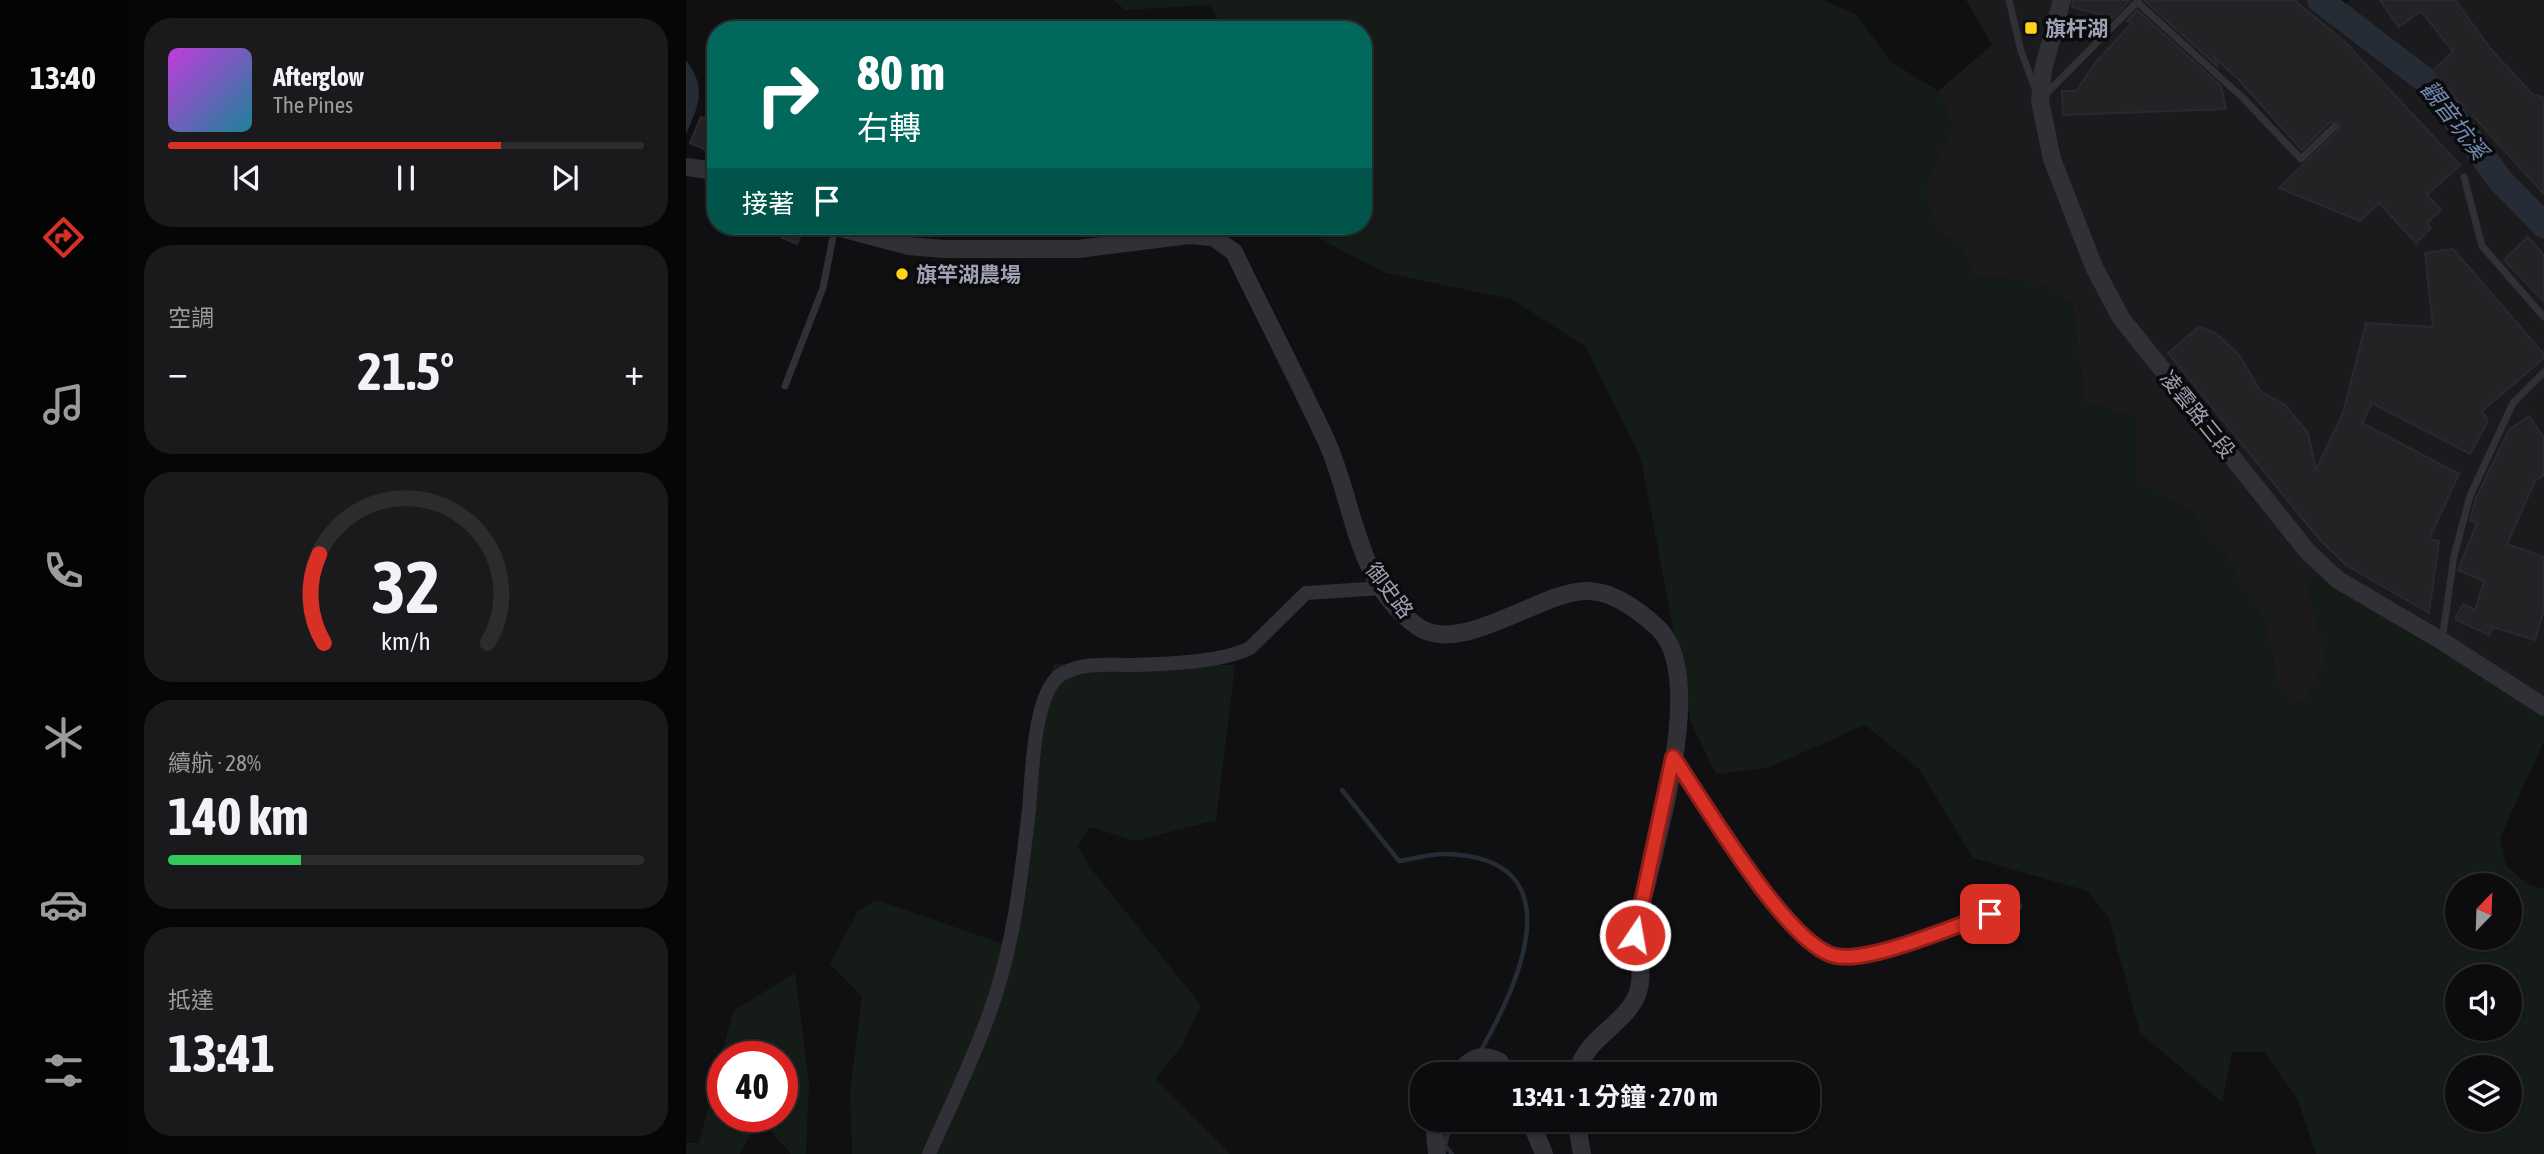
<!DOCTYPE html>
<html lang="zh-TW">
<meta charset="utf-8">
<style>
:root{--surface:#0c0b0d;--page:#1a191b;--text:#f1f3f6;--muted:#9a9b9d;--line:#2c2b2e;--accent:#d93025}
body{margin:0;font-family:"Asap Condensed","Noto Sans TC",sans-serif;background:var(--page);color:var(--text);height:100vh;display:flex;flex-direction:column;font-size:26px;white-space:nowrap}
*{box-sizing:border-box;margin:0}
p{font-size:23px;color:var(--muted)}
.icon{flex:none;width:38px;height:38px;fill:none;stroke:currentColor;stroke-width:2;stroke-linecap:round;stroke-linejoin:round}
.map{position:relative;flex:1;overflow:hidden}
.panel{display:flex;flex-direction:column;gap:18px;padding:18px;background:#070607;width:560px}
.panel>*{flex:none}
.top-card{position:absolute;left:21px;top:21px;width:665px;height:214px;border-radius:28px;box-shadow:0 2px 5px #0004,0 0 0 2px var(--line);background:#00695c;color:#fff;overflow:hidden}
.needle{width:46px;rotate:23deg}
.controls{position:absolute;left:1759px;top:873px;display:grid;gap:14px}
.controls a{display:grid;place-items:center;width:77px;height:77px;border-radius:50%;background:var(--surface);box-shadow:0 2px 5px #0004,0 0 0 2px var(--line);font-size:35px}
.speed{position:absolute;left:21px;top:1041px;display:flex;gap:14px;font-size:35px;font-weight:700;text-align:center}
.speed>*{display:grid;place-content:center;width:91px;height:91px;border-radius:50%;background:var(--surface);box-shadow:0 2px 5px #0004,0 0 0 2px var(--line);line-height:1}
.speed .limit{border:10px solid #d22;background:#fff;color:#111}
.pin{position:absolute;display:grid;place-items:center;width:60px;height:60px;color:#fff;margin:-30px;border-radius:14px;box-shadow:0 4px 10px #0006}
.me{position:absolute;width:77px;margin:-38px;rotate:12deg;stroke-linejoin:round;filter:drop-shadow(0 0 5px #0008)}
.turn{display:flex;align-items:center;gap:24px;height:147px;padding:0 35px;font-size:32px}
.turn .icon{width:91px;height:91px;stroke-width:2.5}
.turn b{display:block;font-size:49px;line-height:60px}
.then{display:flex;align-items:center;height:66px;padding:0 35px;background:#0003;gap:14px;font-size:26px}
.big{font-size:52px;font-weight:700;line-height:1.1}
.panel .tile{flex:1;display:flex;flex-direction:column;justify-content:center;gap:10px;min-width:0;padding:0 24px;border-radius:28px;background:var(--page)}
.panel .dial{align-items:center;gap:0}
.dial svg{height:182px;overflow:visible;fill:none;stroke:var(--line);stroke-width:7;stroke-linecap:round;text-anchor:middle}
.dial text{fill:var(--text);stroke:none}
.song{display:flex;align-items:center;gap:21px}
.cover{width:84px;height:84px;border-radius:10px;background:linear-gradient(135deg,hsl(290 70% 55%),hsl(190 70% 35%))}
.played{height:7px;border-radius:4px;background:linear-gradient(90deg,var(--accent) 70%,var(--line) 70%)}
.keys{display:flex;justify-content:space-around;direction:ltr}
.heat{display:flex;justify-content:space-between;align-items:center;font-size:38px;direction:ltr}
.charge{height:10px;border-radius:5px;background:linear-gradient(90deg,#34c759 28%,var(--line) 0)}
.trip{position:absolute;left:724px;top:1062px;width:410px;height:70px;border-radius:28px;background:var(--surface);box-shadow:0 2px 5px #0004,0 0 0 2px var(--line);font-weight:700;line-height:70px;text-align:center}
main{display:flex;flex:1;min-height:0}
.menu{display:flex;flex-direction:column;width:126px;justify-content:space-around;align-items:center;background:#050405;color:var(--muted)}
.menu .icon{width:49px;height:49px}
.menu .active{color:var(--accent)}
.menu b{font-size:32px;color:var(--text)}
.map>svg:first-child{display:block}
.built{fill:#1b1b1e}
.green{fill:#151c17;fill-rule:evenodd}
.water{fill:#252c35}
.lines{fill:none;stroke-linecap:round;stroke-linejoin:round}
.stream{stroke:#252c35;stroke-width:4.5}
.river{stroke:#252c35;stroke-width:26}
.building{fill:#232225;stroke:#2a292d;stroke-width:2}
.service{stroke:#303036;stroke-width:7}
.minor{stroke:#303036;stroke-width:14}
.tertiary{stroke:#303036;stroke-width:18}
.route-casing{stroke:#8d1f18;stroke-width:18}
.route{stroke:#d93025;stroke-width:12}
.poi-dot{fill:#ffd319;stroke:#0b0a0c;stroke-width:2.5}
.labels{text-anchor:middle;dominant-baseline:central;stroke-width:7;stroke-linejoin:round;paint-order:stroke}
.poi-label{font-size:21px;font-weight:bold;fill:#9fa2b4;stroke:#0b0a0c;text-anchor:start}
.street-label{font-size:21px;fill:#9fa2b4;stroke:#0b0a0c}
.water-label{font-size:23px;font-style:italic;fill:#718bb3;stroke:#0b0a0c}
</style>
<main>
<nav class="menu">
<b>13:40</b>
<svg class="icon active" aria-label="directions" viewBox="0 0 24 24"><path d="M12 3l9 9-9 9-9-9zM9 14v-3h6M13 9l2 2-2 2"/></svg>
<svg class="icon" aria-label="music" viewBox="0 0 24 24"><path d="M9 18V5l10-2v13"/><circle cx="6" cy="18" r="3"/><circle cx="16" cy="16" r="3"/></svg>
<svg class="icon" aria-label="phone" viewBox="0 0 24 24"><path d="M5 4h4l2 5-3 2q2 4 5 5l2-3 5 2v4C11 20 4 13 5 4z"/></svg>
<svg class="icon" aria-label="climate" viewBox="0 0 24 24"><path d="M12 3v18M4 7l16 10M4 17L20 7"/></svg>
<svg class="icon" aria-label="car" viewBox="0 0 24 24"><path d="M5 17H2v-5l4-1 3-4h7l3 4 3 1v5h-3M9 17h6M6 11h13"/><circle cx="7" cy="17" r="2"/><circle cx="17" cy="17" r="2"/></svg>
<svg class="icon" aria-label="filters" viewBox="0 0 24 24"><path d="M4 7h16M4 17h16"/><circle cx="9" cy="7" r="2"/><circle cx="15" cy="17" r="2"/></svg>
</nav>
<section class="panel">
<div class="tile">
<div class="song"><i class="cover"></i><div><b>Afterglow</b><p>The Pines</p></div></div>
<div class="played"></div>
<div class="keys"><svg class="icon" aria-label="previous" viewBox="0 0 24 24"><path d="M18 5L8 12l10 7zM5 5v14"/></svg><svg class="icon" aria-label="pause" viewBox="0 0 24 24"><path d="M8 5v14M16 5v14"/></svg><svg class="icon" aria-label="next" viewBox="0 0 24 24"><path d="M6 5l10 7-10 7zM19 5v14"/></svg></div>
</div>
<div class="tile"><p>空調</p>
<div class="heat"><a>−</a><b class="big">21.5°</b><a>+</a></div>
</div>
<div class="tile dial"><svg viewBox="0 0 100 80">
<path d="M14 69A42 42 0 1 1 86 69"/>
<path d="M14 69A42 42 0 0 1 12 30" stroke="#d93025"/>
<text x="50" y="56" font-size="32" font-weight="700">32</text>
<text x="50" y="72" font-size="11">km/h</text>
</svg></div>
<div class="tile"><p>續航 · 28%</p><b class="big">140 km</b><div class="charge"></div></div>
<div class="tile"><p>抵達</p><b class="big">13:41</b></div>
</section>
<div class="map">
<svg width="1858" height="1154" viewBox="0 0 1858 1154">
<rect width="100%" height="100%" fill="#100f11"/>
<path class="built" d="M1280,0H1629L1647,13L1664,0H1858V715L1619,577L1640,654L1621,702L1595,696L1578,620L1507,512L1449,480L1450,419L1398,401L1386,304L1355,283L1289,277L1274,246L1250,229L1238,190L1266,125L1252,91L1306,45Z"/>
<path class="green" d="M427,0H1138L1171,15L1204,61L1252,91L1266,125L1238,190L1250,229L1274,246L1289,277L1355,283L1386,304L1398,401L1450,419L1449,480L1507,512L1533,543L1578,620L1595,696L1621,702L1639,654L1618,577L1647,574L1858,715V741L1814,838L1820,865L1841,884L1858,889V1154H1630L1611,1098L1578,1052H1546L1536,1102L1454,1033L1423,918L1401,891L1287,858L1234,770L1179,725L1082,768L1030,774L1005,723L955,459L900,347L825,299L700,273L634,239L622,226H677V30H538L524,5L439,10ZM1771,886H1824V938H1771ZM1771,976H1824V1029H1771ZM1771,1068H1824V1120H1771Z
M368,664L549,665L530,820L449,841L404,827L392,846L402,865L515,1005L497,1044L470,1079L544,1154H166L164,1093L176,997L144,964L172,911L190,900L318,944L354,708Z
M109,973L123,1083L120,1154H105L73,1118L54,1154H0V1143H13L47,1011ZM37,1057H96V1116H37Z"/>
<path class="water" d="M0,60C21,88 13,105 0,134Z"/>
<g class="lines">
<path class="stream" d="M656,790L713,861C728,859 746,853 761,854C891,858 833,984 794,1052
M765,1120L759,1146L766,1154"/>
<path class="river" d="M1634,0L1743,83L1814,180L1858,225"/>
</g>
<path class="building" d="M1387,0H1444L1427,18L1386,7Z
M1458,0H1608L1660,43L1774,165L1741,195L1755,210L1741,223L1745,228L1730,243L1693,203L1674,221L1593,188L1652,131L1653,123L1644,122L1616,150L1552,79L1529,58L1531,66Z
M1694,0H1769L1804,48L1846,94L1858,98V194L1746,71L1767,52L1735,11L1713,27Z
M1451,10L1535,86L1540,109L1377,115L1376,91H1390L1410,62L1446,23L1441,21Z
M15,117L30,123V138L24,152L4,143Z
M101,226H119L111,244L96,238Z
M1842,237L1858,255V302L1818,260Z
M1767,249L1858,354V358L1796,411L1802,421L1784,454L1686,403L1676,423L1773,474L1743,539L1753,541L1743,613L1660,565L1633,539L1482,353L1513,327L1530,333L1554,356L1574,391L1599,405L1622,433L1630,470L1657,413L1680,323L1747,327L1739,253Z
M1843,416L1858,438V475L1849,481L1821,544L1858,557V609L1849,640L1807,627L1803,635L1769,619L1777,604L1789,610L1798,581L1772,570L1791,523L1784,520L1790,498L1823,430Z"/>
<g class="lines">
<path class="service" d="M1323,0L1335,51L1350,91
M1451,2L1557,98L1615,159L1648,127
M1357,97L1452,1
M1778,177L1796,246L1858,317
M99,386L137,288L149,227
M1756,640L1768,556L1784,496L1827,403L1858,372"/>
<path class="minor" d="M987,757C1017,800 1102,947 1150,956C1183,962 1292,918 1329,906
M243,1154C263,1109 285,1064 302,1017C327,951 335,879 343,809C346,778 347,690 376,674C397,662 421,665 444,665C479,664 533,663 564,648L620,593L697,588"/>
<path class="tertiary" d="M1376,0L1357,70L1354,101L1366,159L1408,267L1435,318L1622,552L1652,580L1756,641L1858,707
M0,167L30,171
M147,226L223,246L258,249H392L503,235L527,237L548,252C578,315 611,377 640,440C669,503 668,580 731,626C775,658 856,589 903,591C929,592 955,612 973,629C1019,676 974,824 961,883C957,899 949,917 949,934C949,954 959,971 952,992C941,1025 898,1037 891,1074
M771,1074C785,1058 793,1053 813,1061L821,1074
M748,1120L751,1154
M844,1120L858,1154
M890,1120L896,1154"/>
</g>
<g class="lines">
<defs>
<path id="route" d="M949,935L987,757C1017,800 1102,947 1150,956C1184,963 1268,926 1304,914"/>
</defs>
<use href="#route" class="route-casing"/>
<use href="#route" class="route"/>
</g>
<g class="poi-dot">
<rect x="1338" y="21" width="14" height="14" rx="3.5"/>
<circle cx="216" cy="274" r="7"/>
</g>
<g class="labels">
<g class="poi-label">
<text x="1359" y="28">旗杆湖</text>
<text x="230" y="274">旗竿湖農場</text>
</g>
<g class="street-label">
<text transform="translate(1512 414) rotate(51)">凌雲路三段</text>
<text transform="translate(704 590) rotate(53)">御史路</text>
</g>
<g class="water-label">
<text transform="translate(1768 120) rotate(52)">觀音坑溪</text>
</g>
</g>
</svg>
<div class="controls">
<a><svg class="needle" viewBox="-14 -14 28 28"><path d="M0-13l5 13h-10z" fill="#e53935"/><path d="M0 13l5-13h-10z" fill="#9a9b9d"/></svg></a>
<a><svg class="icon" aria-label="sound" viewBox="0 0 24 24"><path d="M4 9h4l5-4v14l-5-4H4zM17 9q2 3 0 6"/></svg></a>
<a><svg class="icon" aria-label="layers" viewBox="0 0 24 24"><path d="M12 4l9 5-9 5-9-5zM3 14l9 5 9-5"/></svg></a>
</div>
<div class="speed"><div class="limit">40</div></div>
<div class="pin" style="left:1304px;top:914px;background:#d93025"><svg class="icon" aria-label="arrive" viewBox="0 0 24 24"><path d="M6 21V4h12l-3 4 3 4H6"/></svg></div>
<svg class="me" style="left:949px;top:935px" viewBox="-20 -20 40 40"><circle r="17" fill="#d93025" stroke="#fff" stroke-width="3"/><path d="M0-11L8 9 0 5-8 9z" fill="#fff"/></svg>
<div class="trip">13:41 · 1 分鐘 · 270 m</div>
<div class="top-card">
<div class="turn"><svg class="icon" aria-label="right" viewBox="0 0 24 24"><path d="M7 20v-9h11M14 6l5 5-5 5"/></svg><div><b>80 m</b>右轉</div></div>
<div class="then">接著<svg class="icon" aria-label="arrive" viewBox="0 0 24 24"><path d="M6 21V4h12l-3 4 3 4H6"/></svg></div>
</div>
</div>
</main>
